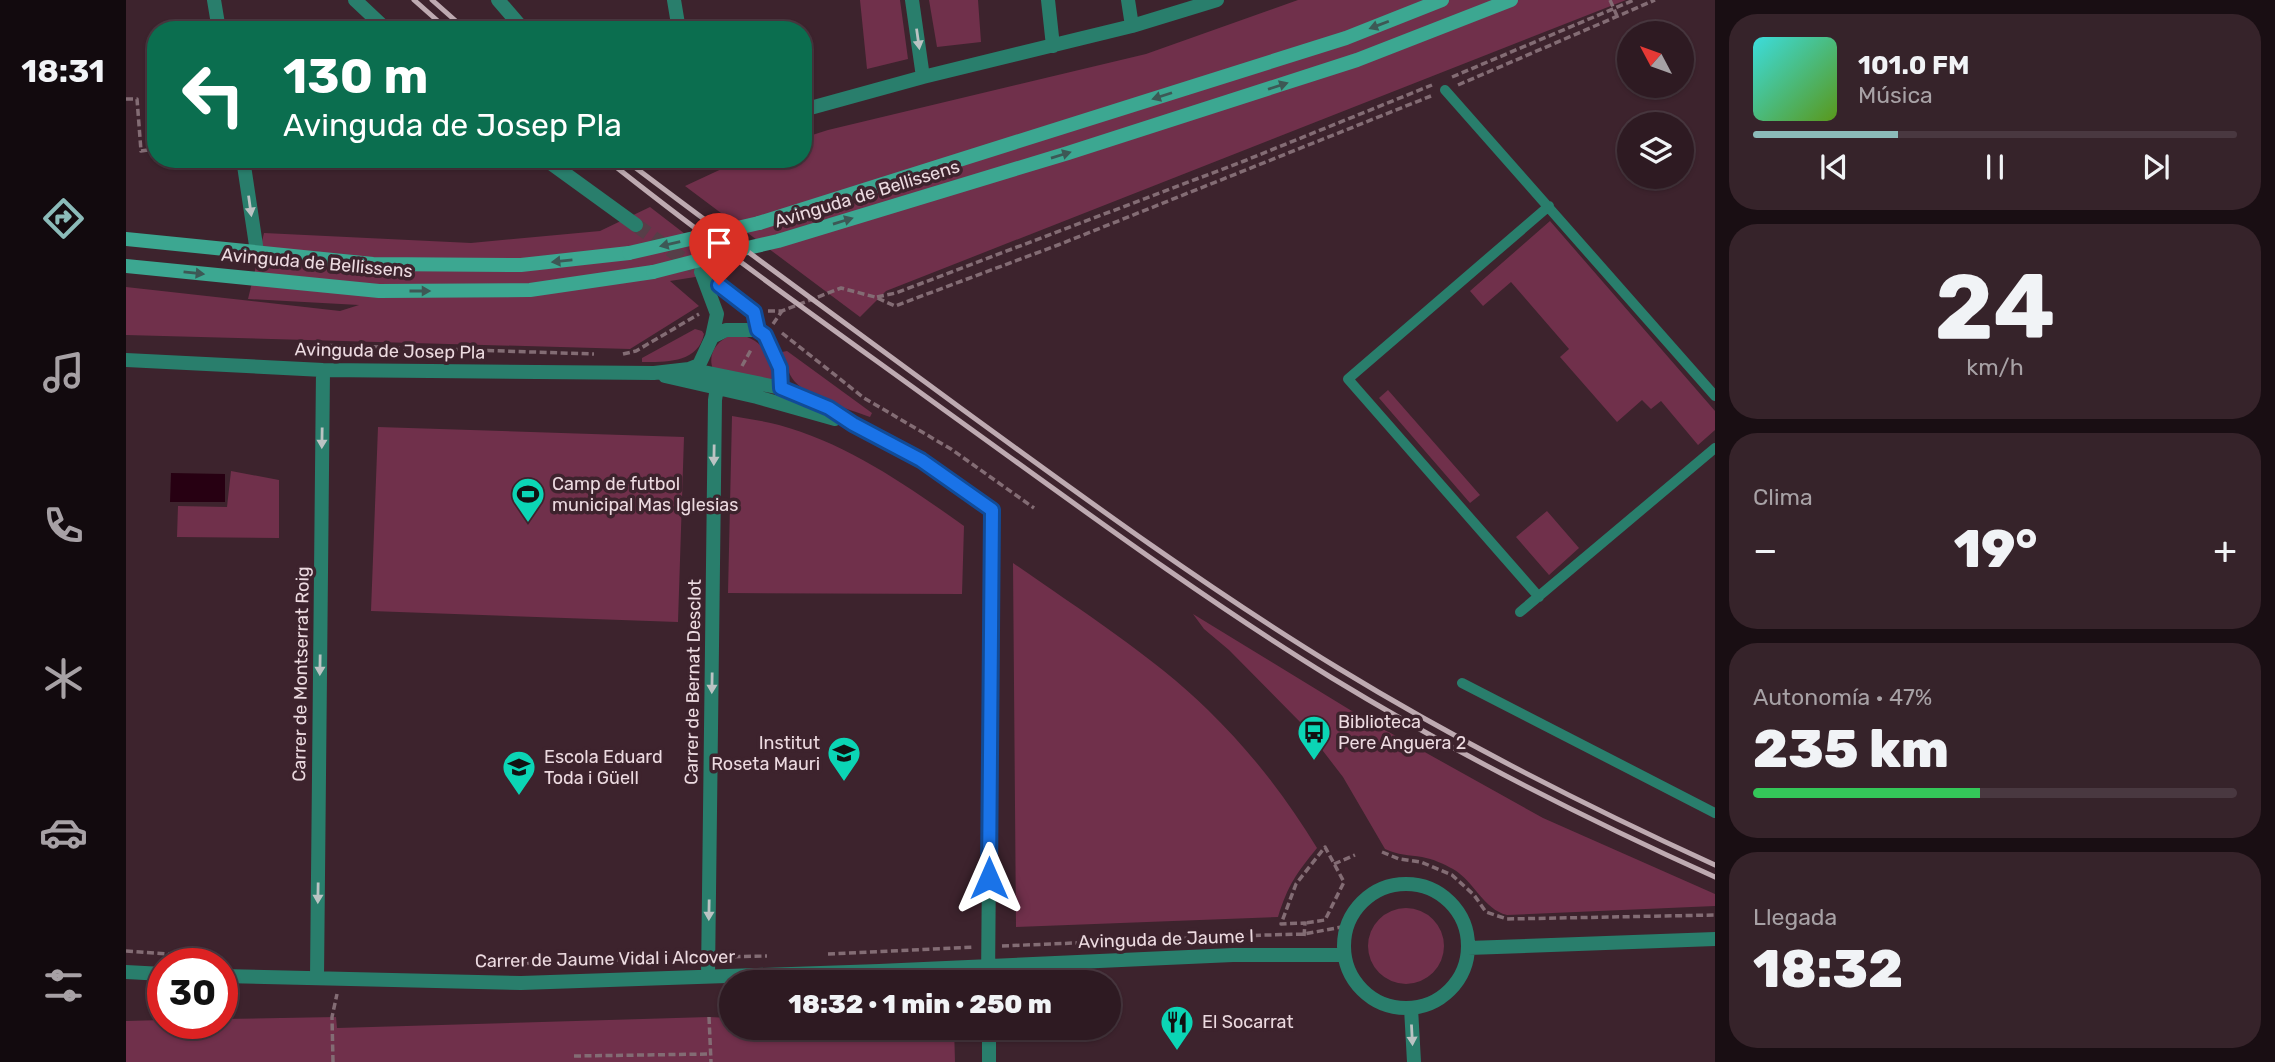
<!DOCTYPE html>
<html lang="es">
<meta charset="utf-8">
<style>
:root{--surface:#2e1a22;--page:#36232a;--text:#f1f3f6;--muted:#a7a1a5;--line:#493840;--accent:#8bbbb9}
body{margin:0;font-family:Rubik,sans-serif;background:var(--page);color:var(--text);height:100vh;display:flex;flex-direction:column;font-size:26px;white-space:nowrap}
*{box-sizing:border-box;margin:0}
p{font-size:23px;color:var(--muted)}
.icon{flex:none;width:38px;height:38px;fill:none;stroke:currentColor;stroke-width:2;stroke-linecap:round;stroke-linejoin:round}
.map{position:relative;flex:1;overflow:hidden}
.details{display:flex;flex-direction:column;gap:14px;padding:14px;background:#190e13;width:560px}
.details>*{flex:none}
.top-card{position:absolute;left:21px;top:21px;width:665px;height:147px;border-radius:28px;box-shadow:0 2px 5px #0004,0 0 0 2px var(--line);background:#0b6e4f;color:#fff;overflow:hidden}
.needle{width:46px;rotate:311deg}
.fabs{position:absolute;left:1491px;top:21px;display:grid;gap:14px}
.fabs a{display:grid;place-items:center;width:77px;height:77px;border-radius:50%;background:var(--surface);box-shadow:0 2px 5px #0004,0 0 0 2px var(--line);font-size:35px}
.speed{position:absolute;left:21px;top:948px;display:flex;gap:14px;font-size:35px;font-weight:700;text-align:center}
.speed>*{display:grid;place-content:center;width:91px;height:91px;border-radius:50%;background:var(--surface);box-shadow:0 2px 5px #0004,0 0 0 2px var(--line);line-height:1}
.speed .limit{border:10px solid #d22;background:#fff;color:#111}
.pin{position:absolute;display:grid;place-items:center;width:60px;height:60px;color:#fff;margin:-72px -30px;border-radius:50% 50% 50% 0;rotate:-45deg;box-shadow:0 0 7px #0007}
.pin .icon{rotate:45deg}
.me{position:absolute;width:77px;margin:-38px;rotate:0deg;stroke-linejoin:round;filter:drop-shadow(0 0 5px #0008)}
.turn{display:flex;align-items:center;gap:24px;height:147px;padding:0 21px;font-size:32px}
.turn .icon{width:91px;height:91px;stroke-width:2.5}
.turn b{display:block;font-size:49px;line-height:60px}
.big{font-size:52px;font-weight:800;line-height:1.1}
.details .tile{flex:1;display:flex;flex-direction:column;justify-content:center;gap:10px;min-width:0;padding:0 24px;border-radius:28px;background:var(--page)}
.details .dial{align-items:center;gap:0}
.dial b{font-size:91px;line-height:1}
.song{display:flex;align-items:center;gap:21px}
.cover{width:84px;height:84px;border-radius:10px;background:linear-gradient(135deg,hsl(180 70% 55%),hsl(90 70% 35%))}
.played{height:7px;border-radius:4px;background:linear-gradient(90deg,var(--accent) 30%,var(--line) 30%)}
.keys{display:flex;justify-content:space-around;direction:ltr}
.heat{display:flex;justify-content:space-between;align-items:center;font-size:38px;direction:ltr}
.charge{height:10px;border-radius:5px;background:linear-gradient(90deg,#34c759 47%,var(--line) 0)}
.trip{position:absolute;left:593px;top:970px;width:402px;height:70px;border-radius:35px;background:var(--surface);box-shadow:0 2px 5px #0004,0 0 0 2px var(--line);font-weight:800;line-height:70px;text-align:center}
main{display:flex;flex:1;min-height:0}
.menu{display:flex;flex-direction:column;width:126px;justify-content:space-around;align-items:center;background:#120a0e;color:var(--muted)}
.menu .icon{width:49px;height:49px}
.menu .active{color:var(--accent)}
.menu b{font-size:32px;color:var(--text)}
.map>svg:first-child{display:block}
.green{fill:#70304b}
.water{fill:#270012}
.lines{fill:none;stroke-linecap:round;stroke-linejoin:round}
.minor-tunnel{stroke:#573e48;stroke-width:14;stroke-dasharray:14 7;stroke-linecap:butt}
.path{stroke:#836c74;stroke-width:3.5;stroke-dasharray:7 3.5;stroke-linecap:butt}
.service{stroke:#297e6c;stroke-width:10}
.minor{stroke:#297e6c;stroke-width:14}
.secondary{stroke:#3ca791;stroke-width:14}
.rail{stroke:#beaab1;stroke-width:5}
.secondary-bridge{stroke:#3ca791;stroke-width:14}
.oneway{fill:#3d5855}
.oneway2{fill:#bbc3c3}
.route-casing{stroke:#114b97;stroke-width:18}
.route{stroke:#1a73e8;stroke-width:12}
.labels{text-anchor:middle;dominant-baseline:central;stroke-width:7;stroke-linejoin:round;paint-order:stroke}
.street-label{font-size:18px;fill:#ecdae0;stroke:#3d232d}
.poi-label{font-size:18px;fill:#ecdae0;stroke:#3d232d;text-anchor:start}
</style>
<main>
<nav class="menu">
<b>18:31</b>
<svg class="icon active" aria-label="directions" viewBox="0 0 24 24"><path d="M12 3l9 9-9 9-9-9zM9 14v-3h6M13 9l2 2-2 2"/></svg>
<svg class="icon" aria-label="music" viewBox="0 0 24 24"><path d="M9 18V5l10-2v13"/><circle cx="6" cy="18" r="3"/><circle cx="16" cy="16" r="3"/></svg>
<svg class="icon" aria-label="phone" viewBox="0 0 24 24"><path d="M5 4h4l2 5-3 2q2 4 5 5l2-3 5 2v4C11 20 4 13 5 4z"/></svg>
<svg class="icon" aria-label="climate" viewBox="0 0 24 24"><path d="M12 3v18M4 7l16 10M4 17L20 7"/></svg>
<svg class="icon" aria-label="car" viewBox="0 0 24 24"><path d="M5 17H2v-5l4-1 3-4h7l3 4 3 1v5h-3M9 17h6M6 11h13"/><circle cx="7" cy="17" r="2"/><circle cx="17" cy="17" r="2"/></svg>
<svg class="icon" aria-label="filters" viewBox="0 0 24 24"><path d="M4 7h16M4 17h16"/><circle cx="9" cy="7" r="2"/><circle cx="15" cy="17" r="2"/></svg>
</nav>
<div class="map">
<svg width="1589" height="1062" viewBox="0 0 1589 1062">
<rect width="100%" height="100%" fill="#3d232d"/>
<path class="green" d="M734,0H774L782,59L741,69Z
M803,0H852L855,42L811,47Z
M1172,0H1500L760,291L734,317L559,186L617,159H677V138L702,130L1020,54Z
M524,207L607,271L544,281L573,306L504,349L0,335V287L214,311L233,305L122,299L138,233L345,243L474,231Z
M1424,221L1589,411V430L1572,445L1535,401L1525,409L1516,400L1491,422L1434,357L1443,349L1385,282L1357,306L1344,291Z
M569,329L576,331L578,334C572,363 540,362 516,362V358Z
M605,335C630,333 650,355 646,380L587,369C581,354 591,341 605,335Z
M661,351L746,413L744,417C723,409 678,397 666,378C661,370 659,360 656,352Z
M1262,390L1354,495L1344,503L1253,398Z
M606,416C622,419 638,421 653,425C720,443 782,486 838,526L836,594L602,593Z
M252,427L558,437L552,622L245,611Z
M105,471L153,480V538L51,537L52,506L101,507Z
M1421,511L1453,548L1423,575L1390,537Z
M887,563C951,608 1027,656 1082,710C1125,752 1160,797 1191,848C1170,874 1162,885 1152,917L890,927Z
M1067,614L1234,716L1417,818L1589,894V906L1381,915C1357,909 1349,882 1327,869C1318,864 1307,859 1296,857C1283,855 1272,855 1259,849L1217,777L1177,725L1103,650L1078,629Z
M1242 946a38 38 0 1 1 76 0a38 38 0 1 1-76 0Z
M210,1017L211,1028L583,1017L605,1018L606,1027H828L829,1062H0V1021L37,1020V1024H96V1019Z"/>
<path class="water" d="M45,473L99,474V502H44Z"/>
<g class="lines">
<path class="minor-tunnel" d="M510,225L568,267"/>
<path class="path" d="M1484,0L1491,16
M1326,77L1508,0
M1332,85L1529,0
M0,99H11L15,151L30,149
M751,297L770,293L1118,161L1306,85
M642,311H656L715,288L749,297L769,306L932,245L1305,96
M647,324L656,311
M656,333L738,398L825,449L908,508
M193,353L191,345L468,354
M497,354L510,351L573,314
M616,366L626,348
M1256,852L1273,859L1295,862L1326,875L1348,895L1360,912L1381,919L1589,915
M1208,864L1229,855
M1107,936L1178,934L1221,926
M1178,936L1179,923L1155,924L1170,884L1199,847L1218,882L1199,920L1179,923
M876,946L1068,938
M0,951L96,958
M702,954L848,947
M597,957L641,956
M369,964L568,958
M583,1017L585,1062
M448,1056L585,1054
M207,1062L206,1017L211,994"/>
<path class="service" d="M1319,90L1589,396
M1413,597L1222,379L1423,206
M1394,612L1589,448
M1336,683L1589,813"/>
<path class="minor" d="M88,0L93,30
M229,0L261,30
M372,0L398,30
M548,0L553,30
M786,0L797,77
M922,0L927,46
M1002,0L1006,26
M677,110L797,77L1006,26L1091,0
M117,159L131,252
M419,159L510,225
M575,272L628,312L632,330
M576,274L591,314L586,337
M0,360L197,370L528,373L563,369L655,388L703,408L727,424L795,460L866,510L862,982
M563,369L573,365L586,337L600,330H632L639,335L654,368L655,388
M539,376L631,397L709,419
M1218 946a62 62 0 1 1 124 0a62 62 0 1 1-124 0Z
M1342,948L1589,939
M0,972L37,974
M96,976L395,983L753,971L1107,955H1218
M582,976L589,400L591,387
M191,978L197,370
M1285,1008L1288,1062
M863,1062V1027"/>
<path class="secondary" d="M633,223L1220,38L1316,0
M0,239L247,264L395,265L503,253
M617,249L652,241L942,153L1231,60L1385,0
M0,266L253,291L404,290L527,272"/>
<path class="rail" d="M288,0L322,30
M306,0L340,30
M480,159C589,246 704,327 817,409C945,501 1071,595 1206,678C1329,753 1458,818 1589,877
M498,159C611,245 726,328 840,412C962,501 1084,590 1212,668C1333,742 1460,806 1589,865"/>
<path class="secondary-bridge" d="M503,253L633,223
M527,272L617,249"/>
</g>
<defs><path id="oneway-solid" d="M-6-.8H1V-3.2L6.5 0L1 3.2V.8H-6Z" transform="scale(1.75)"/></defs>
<g class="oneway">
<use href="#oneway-solid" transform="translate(1253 25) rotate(159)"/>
<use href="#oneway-solid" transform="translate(1152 86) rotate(-18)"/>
<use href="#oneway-solid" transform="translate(1036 96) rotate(162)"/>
<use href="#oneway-solid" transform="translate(935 155) rotate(-17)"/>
<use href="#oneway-solid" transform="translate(717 221) rotate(-17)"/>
<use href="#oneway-solid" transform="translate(544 244) rotate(167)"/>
<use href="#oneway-solid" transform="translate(436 261) rotate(174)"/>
<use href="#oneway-solid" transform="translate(68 273) rotate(6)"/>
<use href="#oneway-solid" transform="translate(294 291)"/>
</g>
<g class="oneway2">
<use href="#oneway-solid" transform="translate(792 39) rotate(82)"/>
<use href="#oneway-solid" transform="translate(124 206) rotate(82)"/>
<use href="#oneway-solid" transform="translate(196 438) rotate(91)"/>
<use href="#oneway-solid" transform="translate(588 455) rotate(91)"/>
<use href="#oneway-solid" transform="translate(194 665) rotate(91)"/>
<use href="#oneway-solid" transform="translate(586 683) rotate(91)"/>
<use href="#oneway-solid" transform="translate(192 893) rotate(91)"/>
<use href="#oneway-solid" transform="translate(583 910) rotate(91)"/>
<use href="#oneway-solid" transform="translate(1286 1035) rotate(87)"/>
</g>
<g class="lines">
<defs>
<path id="route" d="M593,285L628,312L632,330L639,335L654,368L655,388L703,408L727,424L795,460L866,510L863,878"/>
</defs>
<use href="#route" class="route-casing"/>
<use href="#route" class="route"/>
</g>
<defs>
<symbol id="stadium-pin" viewBox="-11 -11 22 30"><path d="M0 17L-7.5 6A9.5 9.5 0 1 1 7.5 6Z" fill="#0bd5b5" stroke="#3d232d"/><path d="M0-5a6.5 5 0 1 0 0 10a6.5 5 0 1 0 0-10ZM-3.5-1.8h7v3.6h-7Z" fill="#111"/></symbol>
<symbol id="bus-pin" viewBox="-11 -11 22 30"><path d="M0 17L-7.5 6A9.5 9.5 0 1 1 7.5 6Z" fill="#0bd5b5" stroke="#3d232d"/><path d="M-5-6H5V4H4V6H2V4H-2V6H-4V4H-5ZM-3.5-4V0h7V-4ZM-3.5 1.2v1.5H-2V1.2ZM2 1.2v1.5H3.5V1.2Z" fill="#111"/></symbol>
<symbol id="school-pin" viewBox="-11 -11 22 30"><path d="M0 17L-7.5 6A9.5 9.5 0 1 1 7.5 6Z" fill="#0bd5b5" stroke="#3d232d"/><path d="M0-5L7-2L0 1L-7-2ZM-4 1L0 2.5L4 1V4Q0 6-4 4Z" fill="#111"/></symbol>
<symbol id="restaurant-pin" viewBox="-11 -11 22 30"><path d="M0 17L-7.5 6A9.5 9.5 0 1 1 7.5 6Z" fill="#0bd5b5" stroke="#3d232d"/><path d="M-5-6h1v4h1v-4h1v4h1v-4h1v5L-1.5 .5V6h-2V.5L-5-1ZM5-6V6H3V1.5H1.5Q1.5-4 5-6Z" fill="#111"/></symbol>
</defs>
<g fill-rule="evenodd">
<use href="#stadium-pin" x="383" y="475" width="38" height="52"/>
<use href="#bus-pin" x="1169" y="713" width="38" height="52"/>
<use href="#school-pin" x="699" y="734" width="38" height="52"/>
<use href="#school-pin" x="374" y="748" width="38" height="52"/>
<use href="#restaurant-pin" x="1032" y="1003" width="38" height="52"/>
</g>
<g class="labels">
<g class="street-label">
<text transform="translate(741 194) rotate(-17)">Avinguda de Bellissens</text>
<text transform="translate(191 263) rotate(5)">Avinguda de Bellissens</text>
<text transform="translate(264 351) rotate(1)">Avinguda de Josep Pla</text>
<text transform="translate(175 674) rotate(-89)">Carrer de Montserrat Roig</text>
<text transform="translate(567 682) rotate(-89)">Carrer de Bernat Desclot</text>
<text transform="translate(1040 939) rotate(-2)">Avinguda de Jaume I</text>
<text transform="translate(479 959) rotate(-1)">Carrer de Jaume Vidal i Alcover</text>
</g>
<g class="poi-label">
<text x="426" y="484">Camp de futbol<tspan x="426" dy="21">municipal Mas Iglesias</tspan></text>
<text x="1212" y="722">Biblioteca<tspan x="1212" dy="21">Pere Anguera 2</tspan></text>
<text x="694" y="743" text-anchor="end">Institut<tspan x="694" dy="21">Roseta Mauri</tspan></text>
<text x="418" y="757">Escola Eduard<tspan x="418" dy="21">Toda i Güell</tspan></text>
<text x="1076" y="1022">El Socarrat</text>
</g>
</g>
</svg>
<div class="fabs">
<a><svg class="needle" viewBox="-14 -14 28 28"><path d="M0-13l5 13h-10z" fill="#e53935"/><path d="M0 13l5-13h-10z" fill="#a7a1a5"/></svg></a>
<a><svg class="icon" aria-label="layers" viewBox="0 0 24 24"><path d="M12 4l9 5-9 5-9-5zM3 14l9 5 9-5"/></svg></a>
</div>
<div class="speed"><div class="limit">30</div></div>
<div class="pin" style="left:593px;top:285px;background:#d93025"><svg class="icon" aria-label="arrive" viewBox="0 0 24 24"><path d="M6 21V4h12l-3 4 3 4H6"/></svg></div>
<svg class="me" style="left:863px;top:878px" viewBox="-20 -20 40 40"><path d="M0-17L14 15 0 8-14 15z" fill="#1a73e8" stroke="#fff" stroke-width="4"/></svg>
<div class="trip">18:32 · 1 min · 250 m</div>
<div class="top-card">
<div class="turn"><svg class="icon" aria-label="left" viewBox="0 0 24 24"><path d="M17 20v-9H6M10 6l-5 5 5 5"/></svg><div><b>130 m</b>Avinguda de Josep Pla</div></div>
</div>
</div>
<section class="details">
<div class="tile">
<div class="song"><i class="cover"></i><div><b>101.0 FM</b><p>Música</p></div></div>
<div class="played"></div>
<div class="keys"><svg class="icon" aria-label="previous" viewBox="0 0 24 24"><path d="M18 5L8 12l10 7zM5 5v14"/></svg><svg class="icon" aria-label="pause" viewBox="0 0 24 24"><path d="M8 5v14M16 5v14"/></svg><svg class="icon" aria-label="next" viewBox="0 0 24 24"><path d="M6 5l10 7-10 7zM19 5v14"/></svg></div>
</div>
<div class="tile dial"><b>24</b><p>km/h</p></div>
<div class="tile"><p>Clima</p>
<div class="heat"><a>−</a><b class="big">19°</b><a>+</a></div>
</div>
<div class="tile"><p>Autonomía · 47%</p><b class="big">235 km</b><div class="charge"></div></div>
<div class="tile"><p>Llegada</p><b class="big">18:32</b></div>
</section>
</main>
